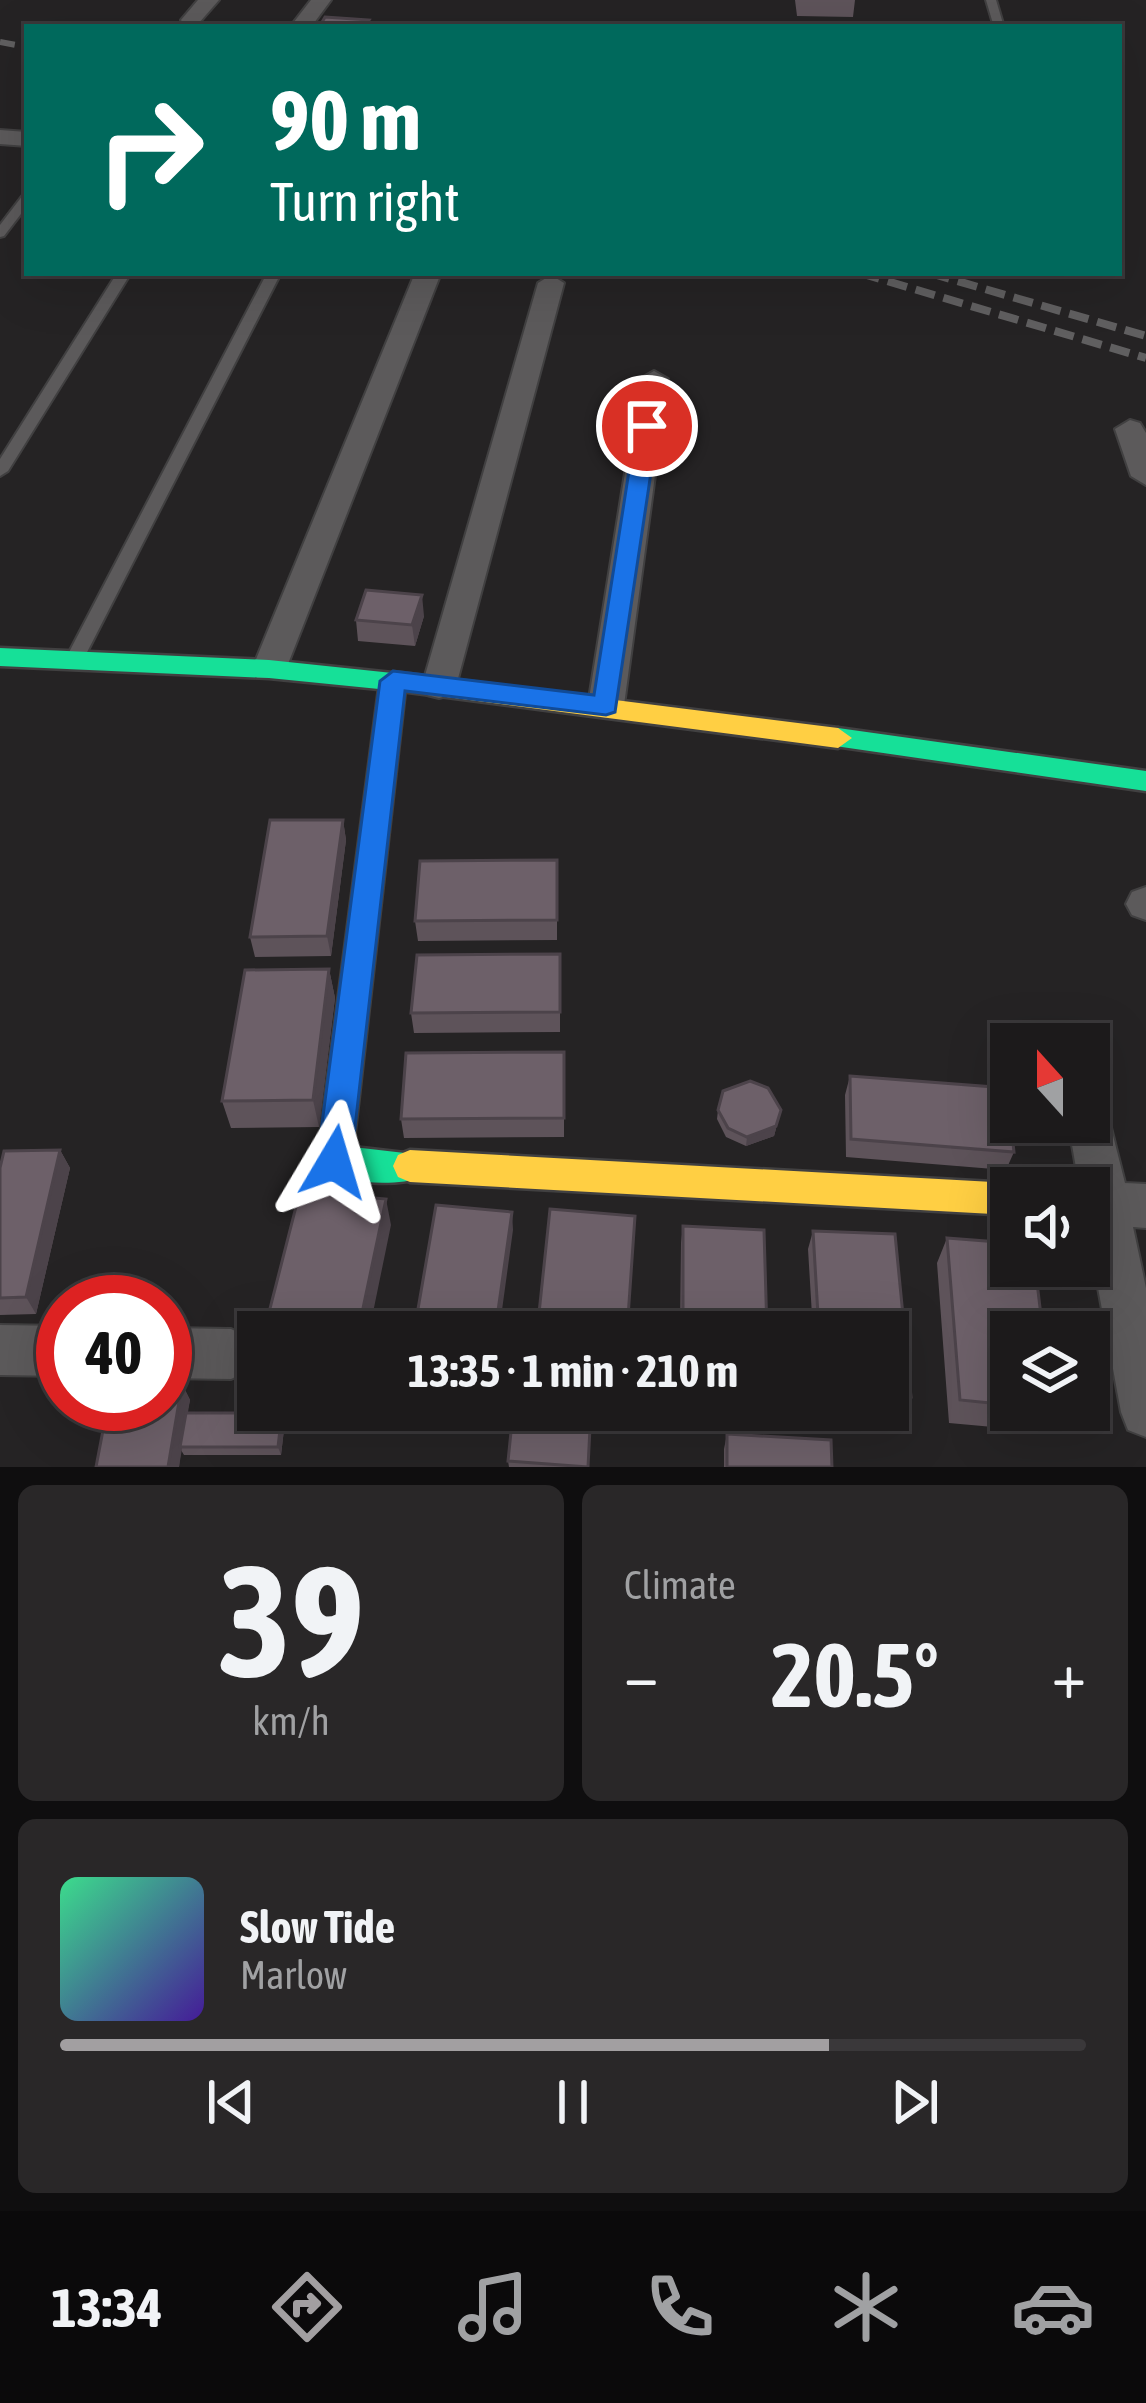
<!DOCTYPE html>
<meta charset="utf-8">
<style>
:root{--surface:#1c1a1b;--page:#292728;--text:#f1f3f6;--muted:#a0a1a3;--line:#3a383a;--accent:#a29fa1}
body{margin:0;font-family:"Asap Condensed",sans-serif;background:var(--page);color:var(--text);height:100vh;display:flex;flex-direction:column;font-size:45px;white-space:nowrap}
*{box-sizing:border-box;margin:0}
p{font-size:39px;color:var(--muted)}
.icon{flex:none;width:66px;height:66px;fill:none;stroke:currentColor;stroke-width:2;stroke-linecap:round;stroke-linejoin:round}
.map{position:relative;height:1467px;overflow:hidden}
.side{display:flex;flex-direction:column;gap:18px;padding:18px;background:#0f0e0f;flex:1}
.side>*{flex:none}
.top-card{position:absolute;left:24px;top:24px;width:1098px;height:252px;border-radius:0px;box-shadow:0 12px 48px #0002,0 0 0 3px var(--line);background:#00695c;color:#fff;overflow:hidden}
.needle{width:78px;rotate:339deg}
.buttons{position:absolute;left:990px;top:1023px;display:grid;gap:24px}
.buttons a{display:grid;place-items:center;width:120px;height:120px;border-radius:0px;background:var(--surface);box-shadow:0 12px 48px #0002,0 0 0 3px var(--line);font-size:60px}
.speed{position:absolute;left:36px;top:1275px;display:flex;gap:24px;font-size:60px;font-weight:700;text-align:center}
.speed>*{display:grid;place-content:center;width:156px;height:156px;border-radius:50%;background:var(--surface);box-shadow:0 12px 48px #0002,0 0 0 3px var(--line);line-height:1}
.speed .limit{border:18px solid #d22;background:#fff;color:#111}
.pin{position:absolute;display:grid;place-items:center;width:102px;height:102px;color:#fff;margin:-51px;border:6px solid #fff;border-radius:50%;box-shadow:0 3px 12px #0007}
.me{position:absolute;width:132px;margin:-66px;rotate:7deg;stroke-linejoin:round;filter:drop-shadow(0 0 9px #0008)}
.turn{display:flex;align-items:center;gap:42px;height:252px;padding:0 48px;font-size:54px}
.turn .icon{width:156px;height:156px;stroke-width:2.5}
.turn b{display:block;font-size:84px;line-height:102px}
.big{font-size:90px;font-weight:700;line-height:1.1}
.side .widget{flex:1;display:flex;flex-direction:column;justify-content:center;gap:18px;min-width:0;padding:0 42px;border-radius:18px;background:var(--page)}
.side .dial{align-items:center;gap:0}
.dial b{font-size:156px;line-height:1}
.song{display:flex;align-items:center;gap:36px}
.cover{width:144px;height:144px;border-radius:18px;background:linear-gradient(135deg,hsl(150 70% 55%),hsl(260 70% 35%))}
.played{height:12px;border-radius:6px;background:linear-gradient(90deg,var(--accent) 75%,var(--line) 75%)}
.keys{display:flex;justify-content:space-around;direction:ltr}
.heat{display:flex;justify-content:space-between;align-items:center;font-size:66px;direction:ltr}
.side .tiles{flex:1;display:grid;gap:18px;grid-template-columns:1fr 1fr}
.widget:last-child{grid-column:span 2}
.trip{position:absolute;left:237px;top:1311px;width:672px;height:120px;border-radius:0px;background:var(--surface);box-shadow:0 12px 48px #0002,0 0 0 3px var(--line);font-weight:700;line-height:120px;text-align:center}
.menu{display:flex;height:192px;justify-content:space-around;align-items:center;background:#0b0a0b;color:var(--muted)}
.menu .icon{width:84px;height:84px}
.menu .selected{color:var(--accent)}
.menu b{font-size:54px;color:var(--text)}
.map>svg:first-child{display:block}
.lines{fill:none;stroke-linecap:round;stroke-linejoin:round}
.lane-casing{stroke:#414041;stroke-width:4}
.street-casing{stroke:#414041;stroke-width:4}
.fast-casing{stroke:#414041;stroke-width:5}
.slow-casing{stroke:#414041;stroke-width:5}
.lane{fill:#5c5a5b;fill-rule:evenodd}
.street{fill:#5c5a5b;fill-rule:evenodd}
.fast{fill:#16e098;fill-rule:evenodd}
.slow{fill:#ffcf43;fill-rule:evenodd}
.rail-far1{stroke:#605f60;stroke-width:6;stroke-dasharray:15 8;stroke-linecap:butt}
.rail{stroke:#605f60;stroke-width:8;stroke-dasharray:20 9;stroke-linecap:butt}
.wall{fill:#5e535a}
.shaded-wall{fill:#4c434a}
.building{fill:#6d6069;stroke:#4c434a;stroke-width:3}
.route{fill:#1a73e8;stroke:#114b97;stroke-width:3}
</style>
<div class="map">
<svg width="1146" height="1467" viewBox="0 0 1146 1467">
<rect width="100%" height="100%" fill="#252324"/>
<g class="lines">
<defs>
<path id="lane" d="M986,0H996L1004,27H994Z
M27,194V206L4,236L0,237V225L23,195Z
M117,273H131L8,471L0,476V459Z
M267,273H281L83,660L74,666L68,664L65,660Z"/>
<path id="street" d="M198,0H219L198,24H184L181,20Z
M311,0H331L311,27H290Z
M0,130L27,132V146L0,144Z
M415,273H441L286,669L281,678H257L252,669Z
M551,275L564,283L456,686L451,695L439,698L427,695L422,686L538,283Z
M654,371L668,379L624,705L619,714L606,718L593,714L588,705L640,379Z
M1130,420L1140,423L1146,433V485L1131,476L1115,429Z
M1146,887V920L1132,915L1126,904L1132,892Z
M1089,1098L1105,1104L1125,1183L1146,1184V1228L1133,1227L1146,1288V1437L1128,1430L1121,1412L1089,1239V1188H1073L1079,1185L1068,1122H1089Z
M0,1325L63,1326V1376L0,1375Z
M165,1328L231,1329L248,1337L256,1354L248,1371L231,1379L165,1378Z"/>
<path id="fast" d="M0,648L269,660L402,674L406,681L353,1147L422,1155L427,1166L422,1177C397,1187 347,1183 322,1173L317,1162L379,689L269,678L0,666Z
M838,728L1146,771V791L828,745L824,738Z"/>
<path id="slow" d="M393,672L838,728L852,738L838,748L393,690L380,681Z
M410,1150L1011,1183L1023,1188H1011V1215L410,1182L398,1177L393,1166L398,1155Z"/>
</defs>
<use href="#lane" class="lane-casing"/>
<use href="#street" class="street-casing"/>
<use href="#fast" class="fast-casing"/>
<use href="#slow" class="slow-casing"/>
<use href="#lane" class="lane"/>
<use href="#street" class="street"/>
<use href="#fast" class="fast"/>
<use href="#slow" class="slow"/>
<path class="rail-far1" d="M0,42L27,47"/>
<path class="rail" d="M860,273L1146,358
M930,273L1146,336"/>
</g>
<path class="wall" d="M795,0H855L853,17L797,16Z
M424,616L415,646L358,641L356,620Z
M343,820L346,840L331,956L255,957L250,937Z
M557,860V940L418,941L415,921Z
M560,954V1032L414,1033L411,1013Z
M329,969L335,998L319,1127L231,1128L222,1101Z
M564,1052V1137L404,1138L401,1119Z
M850,1076L1014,1152L1006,1170L846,1157L845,1095Z
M718,1110H781L774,1136L746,1146L726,1137L717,1119Z
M60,1150L70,1168L36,1314L0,1315V1168Z
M683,1226L767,1332H680L681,1243Z
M813,1231L895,1234L911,1397L904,1413L852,1410H888V1332H813L808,1249Z
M947,1238L1011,1332V1410H1051L1038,1431L949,1423L937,1263Z
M182,1384L190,1400L187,1413L285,1421L281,1455H184L181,1450L179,1467Z
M727,1434L832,1467H724V1449Z
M508,1461L588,1467H509Z"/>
<path class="shaded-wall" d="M422,595L424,616L415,646L412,625Z
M343,820L346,840L331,956L327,936Z
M329,969L335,998L319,1127L313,1100Z
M781,1110L774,1136L746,1146L747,1137Z
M60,1150L70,1168L36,1314L26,1297Z
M386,1199L391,1225L369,1332H358Z
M512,1212L513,1230L499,1332H495Z
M182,1384L190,1400L179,1467H168Z
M282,1413L285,1421L281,1455L278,1447Z"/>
<path class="building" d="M325,17L369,20L364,27L321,24Z
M366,590L422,595L412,625L356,620Z
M270,820H343L327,936L250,937Z
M557,860V920L415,921L420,861Z
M560,954V1012L411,1013L417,955Z
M329,969L313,1100L222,1101L245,970Z
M564,1052V1118L401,1119L406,1053Z
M850,1076L1007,1088L1014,1152L851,1139Z
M750,1081L768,1088L781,1110L776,1126L747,1137L728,1128L718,1110L723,1091Z
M60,1150L26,1297L0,1298V1168L4,1151Z
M300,1191L386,1199L358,1332H264Z
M436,1205L512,1212L495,1332H414Z
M550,1209L635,1216L627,1332H537Z
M683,1226L764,1230L767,1332H683Z
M813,1231L895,1234L911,1397L888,1396V1332H819Z
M947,1238L1011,1243V1266H1035L1043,1332H1011V1405L960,1400Z
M165,1384H182L168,1467H96L108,1404H165Z
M186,1413H282L278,1447H180Z
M512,1422L590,1428L588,1467L508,1461Z
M727,1434L831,1440L832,1467H727Z"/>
<path class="route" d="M647,419L658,426L615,712L606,715L405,691L351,1162L346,1173L334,1178L322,1173L317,1162L380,681L393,671L594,695L636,426Z"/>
</svg>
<div class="buttons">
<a><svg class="needle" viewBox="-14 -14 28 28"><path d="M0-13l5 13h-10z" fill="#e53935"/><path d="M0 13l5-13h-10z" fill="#a0a1a3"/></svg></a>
<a><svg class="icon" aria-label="sound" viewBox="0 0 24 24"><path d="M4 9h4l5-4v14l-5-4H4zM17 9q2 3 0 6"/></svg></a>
<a><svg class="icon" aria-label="layers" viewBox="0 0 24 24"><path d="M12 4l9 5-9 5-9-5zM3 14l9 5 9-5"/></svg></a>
</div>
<div class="speed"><div class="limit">40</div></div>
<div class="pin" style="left:647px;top:426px;background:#d93025"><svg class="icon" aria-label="arrive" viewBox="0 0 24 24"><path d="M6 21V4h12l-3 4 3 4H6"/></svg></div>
<svg class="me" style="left:334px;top:1162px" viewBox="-20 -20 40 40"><path d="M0-17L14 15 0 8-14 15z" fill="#1a73e8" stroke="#fff" stroke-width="4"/></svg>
<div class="trip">13:35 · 1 min · 210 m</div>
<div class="top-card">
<div class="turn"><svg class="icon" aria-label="right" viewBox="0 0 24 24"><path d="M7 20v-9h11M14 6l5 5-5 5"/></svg><div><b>90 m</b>Turn right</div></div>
</div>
</div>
<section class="side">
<div class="tiles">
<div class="widget dial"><b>39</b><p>km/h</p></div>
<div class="widget"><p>Climate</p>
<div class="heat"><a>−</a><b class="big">20.5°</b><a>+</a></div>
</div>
<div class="widget">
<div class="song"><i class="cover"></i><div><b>Slow Tide</b><p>Marlow</p></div></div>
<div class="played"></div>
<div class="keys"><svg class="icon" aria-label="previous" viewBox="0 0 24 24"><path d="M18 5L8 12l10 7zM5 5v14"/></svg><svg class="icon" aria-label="pause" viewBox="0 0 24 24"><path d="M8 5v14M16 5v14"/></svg><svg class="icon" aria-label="next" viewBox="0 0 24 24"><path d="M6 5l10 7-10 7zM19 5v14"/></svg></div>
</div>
</div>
</section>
<nav class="menu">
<b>13:34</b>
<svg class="icon selected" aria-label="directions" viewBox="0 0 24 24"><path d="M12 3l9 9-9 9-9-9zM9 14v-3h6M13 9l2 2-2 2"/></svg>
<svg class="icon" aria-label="music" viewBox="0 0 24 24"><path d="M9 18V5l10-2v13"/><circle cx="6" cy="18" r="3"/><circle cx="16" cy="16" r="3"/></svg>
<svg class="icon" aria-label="phone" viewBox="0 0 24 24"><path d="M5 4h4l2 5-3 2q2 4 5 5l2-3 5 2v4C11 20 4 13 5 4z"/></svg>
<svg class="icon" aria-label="climate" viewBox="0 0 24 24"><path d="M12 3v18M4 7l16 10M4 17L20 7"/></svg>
<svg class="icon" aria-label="car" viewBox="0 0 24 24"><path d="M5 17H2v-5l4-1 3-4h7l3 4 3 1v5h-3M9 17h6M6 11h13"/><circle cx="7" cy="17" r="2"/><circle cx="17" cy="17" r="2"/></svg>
</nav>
